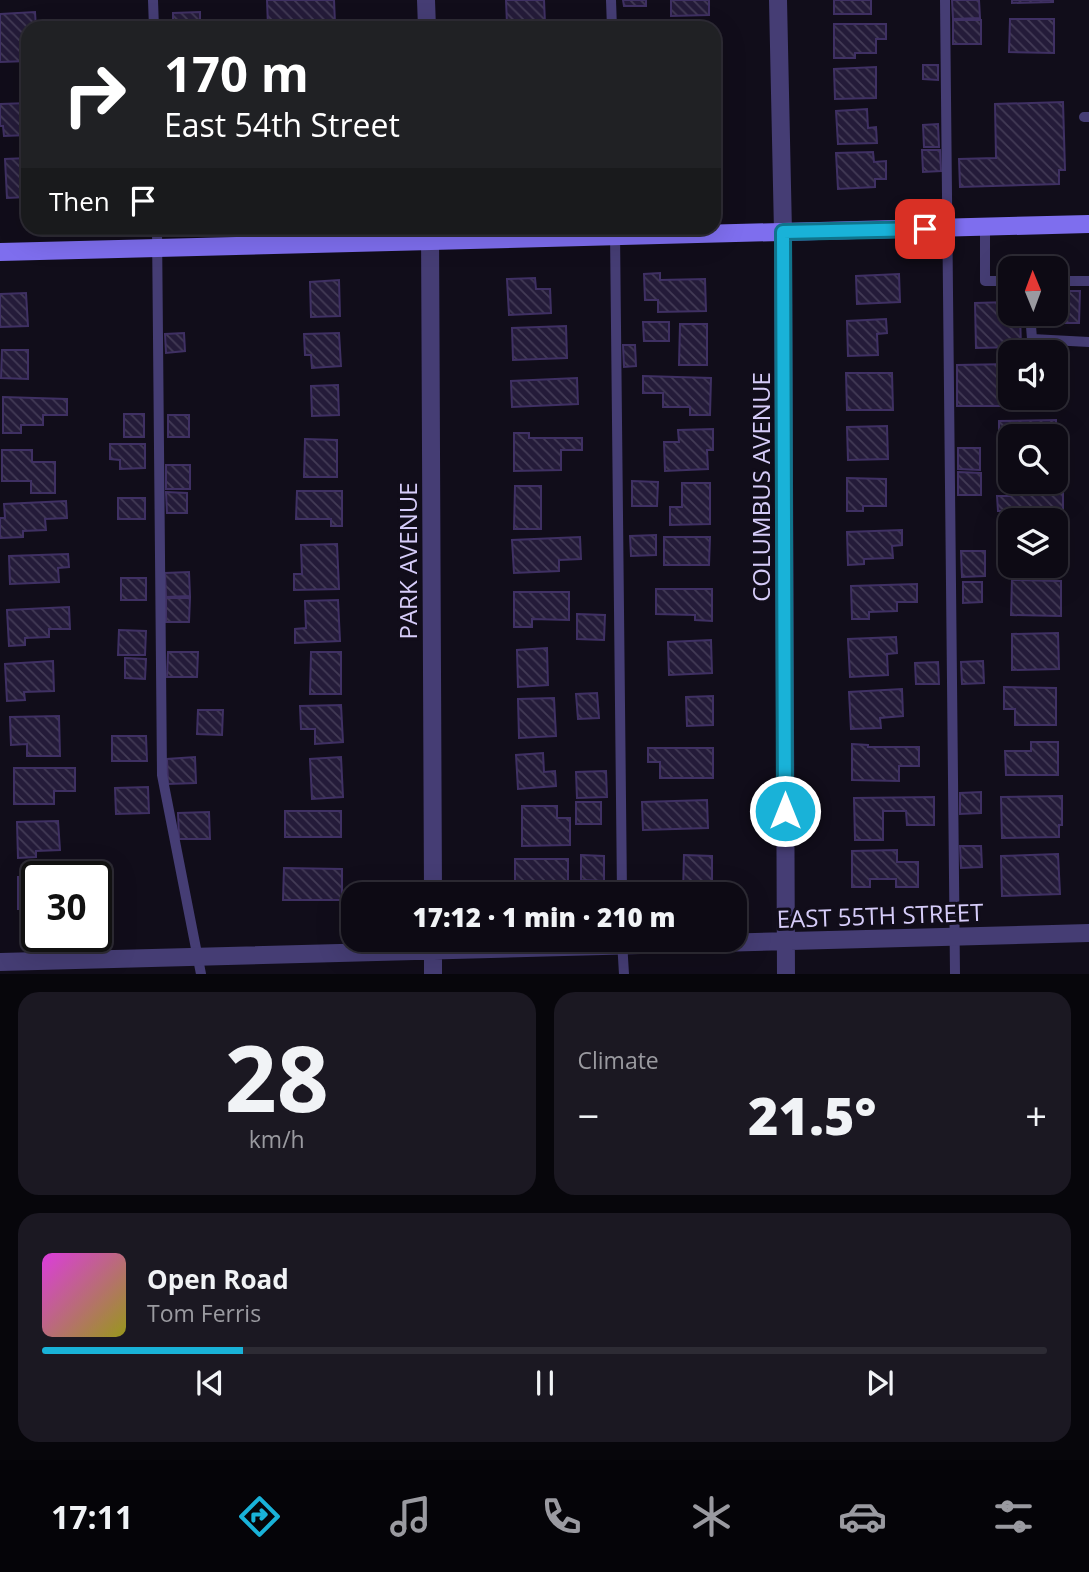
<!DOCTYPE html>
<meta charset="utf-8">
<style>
:root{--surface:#0d0a14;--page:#1b1822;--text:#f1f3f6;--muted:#9a9aa0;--line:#2d2b34;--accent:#19b2d8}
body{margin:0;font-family:"Open Sans",sans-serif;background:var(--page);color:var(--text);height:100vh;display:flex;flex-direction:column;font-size:26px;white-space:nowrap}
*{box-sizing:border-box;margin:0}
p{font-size:23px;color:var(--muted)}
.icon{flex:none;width:38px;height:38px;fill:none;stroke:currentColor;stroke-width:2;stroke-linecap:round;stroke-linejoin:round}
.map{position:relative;height:974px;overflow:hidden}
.details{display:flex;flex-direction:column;gap:18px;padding:18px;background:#07060b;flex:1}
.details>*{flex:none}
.guide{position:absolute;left:21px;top:21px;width:700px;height:214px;border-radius:21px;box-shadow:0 7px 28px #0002,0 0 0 2px var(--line);background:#202124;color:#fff;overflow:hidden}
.needle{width:46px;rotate:359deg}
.tools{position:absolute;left:998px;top:256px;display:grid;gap:14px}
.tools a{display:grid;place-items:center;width:70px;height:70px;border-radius:14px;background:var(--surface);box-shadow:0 7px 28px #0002,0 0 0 2px var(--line);font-size:35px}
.speed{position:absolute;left:21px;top:861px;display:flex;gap:14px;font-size:35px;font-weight:700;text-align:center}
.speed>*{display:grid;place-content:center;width:91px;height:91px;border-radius:50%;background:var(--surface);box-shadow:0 7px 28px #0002,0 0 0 2px var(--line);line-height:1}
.speed .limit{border:4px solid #111;border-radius:10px;background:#fff;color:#111}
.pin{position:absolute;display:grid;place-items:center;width:60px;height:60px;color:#fff;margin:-30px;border-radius:14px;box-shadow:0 4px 10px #0006}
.me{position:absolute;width:77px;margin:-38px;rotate:0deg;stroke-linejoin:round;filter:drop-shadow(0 0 5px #0008)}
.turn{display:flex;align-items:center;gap:24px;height:147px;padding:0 28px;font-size:32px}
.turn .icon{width:91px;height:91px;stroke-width:2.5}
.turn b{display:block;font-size:49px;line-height:60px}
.then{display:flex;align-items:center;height:66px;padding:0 28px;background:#0003;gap:14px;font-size:26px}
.big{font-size:52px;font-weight:800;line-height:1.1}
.details .widget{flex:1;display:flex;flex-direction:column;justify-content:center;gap:10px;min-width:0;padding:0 24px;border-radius:21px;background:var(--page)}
.details .dial{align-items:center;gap:0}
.dial b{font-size:91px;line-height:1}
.song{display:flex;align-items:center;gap:21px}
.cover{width:84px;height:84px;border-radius:10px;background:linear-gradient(135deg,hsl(300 70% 55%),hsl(60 70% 35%))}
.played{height:7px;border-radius:4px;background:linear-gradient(90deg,var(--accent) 20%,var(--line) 20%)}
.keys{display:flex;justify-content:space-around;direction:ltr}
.heat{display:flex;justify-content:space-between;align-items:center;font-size:38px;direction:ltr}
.details .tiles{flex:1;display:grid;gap:18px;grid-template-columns:1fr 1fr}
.widget:last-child{grid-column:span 2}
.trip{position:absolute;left:341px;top:882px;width:406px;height:70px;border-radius:21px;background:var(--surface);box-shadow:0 7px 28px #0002,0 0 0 2px var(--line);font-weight:800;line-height:70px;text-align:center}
.dock{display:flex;height:112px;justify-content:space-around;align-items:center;background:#050408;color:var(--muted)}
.dock .icon{width:49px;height:49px}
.dock .selected{color:var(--accent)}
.dock b{font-size:32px;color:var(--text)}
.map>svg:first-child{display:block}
.building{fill:url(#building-back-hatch);stroke:#3f3063;stroke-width:2}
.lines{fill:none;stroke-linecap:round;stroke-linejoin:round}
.lane{stroke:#453d74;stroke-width:10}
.street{stroke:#453d74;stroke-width:18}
.secondary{stroke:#7e6eee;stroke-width:18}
.route-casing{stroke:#10748c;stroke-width:18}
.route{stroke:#19b2d8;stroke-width:12}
.labels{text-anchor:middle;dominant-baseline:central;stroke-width:6;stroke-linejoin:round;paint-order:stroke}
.street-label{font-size:24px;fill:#d6ccf9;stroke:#110d1a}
</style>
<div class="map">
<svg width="1089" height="974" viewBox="0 0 1089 974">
<defs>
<pattern id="building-back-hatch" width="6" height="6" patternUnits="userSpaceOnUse" patternTransform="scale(1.75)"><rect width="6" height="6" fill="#241b39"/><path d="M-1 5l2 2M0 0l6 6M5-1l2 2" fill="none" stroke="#433b56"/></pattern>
</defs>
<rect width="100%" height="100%" fill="#110d1a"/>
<path class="building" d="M267,0H334L335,23L268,26Z
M506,0H544L545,23L507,24Z
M623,0H646V6H624Z
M671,0H709V15L671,16Z
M834,0H871V14H834Z
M952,0H979L980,18L953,19Z
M1012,0H1053V2L1012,3Z
M35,12L36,28H28V61L0,62V14Z
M200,12V28H173V13Z
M1010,19H1054V53L1009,52Z
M953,20H981V44H953Z
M834,24H886V39H876V53H855V58H834Z
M923,65H938V80L923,79Z
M876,67V98L835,99L834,69Z
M1063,102L1065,170H1059V184L960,187L959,159L996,158L995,104Z
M28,103V135L4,136L3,126H0V104Z
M867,109L868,128L876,127L877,143L838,144L836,111Z
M938,124L939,147H924L923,125Z
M922,150H940L941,171L923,172Z
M873,152L874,162L886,161V179H875V187L838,189L836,153Z
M28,158L27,197L7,198L5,159Z
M714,168H721V184L714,185Z
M660,273V280L705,279L706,311L658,312V300H645L644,274Z
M899,274L900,302L857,304L856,276Z
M535,278L536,289H550L551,313L509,315L507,279Z
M339,280L340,316L311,317L310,282Z
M1055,291H1080L1079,323H1032V313H1055Z
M26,293L28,326L0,327V294Z
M1009,302L1010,313H1020L1021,347L976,348L975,303Z
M886,319L887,333L877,334L878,355L848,356L847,321Z
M643,322H669V341H644Z
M680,324H707V365H679Z
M566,326L567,358L513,360L512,328Z
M184,333L185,351L166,353L165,334Z
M339,333L341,366L312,368L311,355H305L304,334Z
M623,345H635L636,366L624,367Z
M2,350H28V379L1,378Z
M1010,364V397H1055V364H1065V406H957V365Z
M846,373H892L893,410H847Z
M643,376L711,378L710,415H690V407H663V393H643Z
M577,378L578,404L512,407L511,381Z
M338,385L339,415L312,416L311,386Z
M3,397L67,399V415H43V425H21V433H3Z
M124,414H144V437H124Z
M168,415H189V437H168Z
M1056,420V457L1055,436H1010V457H999V421Z
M887,426L888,459L848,460L847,427Z
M713,429V450H707L708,469L665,471L664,442H679L678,430Z
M514,433H529V438H582V450H561V470L514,471Z
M305,439L337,440V477H304Z
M110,444H145V468L120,469V460L110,459Z
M958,448H980V470L958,469Z
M2,450H32V462H55V493H31V481H2Z
M166,465H190V489H166Z
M958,472L981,473V495H958Z
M1055,472L1057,477H1063V510L998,511L997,496H1010V481H1055Z
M847,478L886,479V506H863V511H847Z
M632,481L658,482L657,506H632Z
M682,483H710V524L670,525V507H682Z
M515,486H541V529H514Z
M297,491H342V526H331V519H296Z
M166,492L187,493V513H167Z
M118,498H145V519H118Z
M66,501L67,518L45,519L46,530L23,531V537L0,538V518H5L4,504Z
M1055,527H1060V559H1055Z
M902,530V545L892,546L893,558L864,559V564L848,565L847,532Z
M656,535V555L631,556L630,536Z
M580,537L581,559L559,560V571L514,573L512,540Z
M664,537H710L709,565H664Z
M337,544L339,589L294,590V574H302L301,545Z
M961,551H985V576L962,577Z
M68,554L69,567L58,568L59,582L10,584L9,556Z
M189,572L190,596L166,597L165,573Z
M121,578H146V600H121Z
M1012,580L1061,581V616L1011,615Z
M963,582H982V602L963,603Z
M917,584V602H897V611L869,612V619H852L851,586Z
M656,589H712V621L695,620V615L656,614Z
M514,592H569V620L532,619V627H514Z
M166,598H190L189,622H166Z
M338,600L340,641L295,643V629L306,628L305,601Z
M69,607L70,629H49V637L25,638V645L9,646L7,610Z
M577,614L605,615L604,640L577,639Z
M119,630L146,631L145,655H118Z
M1058,633L1059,669L1012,670V634Z
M896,637L897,653L887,654L888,675L850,677L848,639Z
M711,640L712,673L669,675L668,642Z
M547,648L548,685L518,687L517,650Z
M168,652H198L197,677H167Z
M311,652H341V694H310Z
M125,658L146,659L145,679L125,678Z
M53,661L54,691L24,692L25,700L7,701L5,664Z
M983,661L984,683L962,684L961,662Z
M938,662L939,684H916L915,663Z
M1004,687L1056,688V725H1015V709H1004Z
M902,689L903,716L880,718L881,728L851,729L849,692Z
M597,693L599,718L578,719L576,694Z
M713,696V725L687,726L686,697Z
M554,698L556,736L519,738L518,699Z
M341,705L343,742L315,744V729H301L300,706Z
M198,710H223L222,735L197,734Z
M59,716L60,756H27V744L11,745L10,717Z
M112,736H146L147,761H112Z
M1031,742H1058V775H1006L1005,751H1031Z
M852,744L868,745V747H919V766H899V781L852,780Z
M648,748H713V778H660V762H648Z
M543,753L544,772L555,771L556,786L518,789L516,755Z
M195,757L196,783L168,784L167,759Z
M341,757L343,797L312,799L310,759Z
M14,768H75V791H54V804H14Z
M606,771L607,797L577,798L576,772Z
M148,787L149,813L116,814L115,788Z
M981,792V813L960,814V793Z
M1062,796V825H1059V837L1002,838L1001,797Z
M934,797V825H907L906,811H883V840H855L854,798Z
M707,800L708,828L643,830L642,802Z
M576,802H601V824H576Z
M522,806H557V818H570V845L522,846Z
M285,811H341V837H285Z
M209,812L210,839H179L178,813Z
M58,821L60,850L36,851V857L18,858L17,822Z
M960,846H981L982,867L961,868Z
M897,850V862H918V887H896V879H870V887H852V851Z
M1058,854L1060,894L1002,896L1001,856Z
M581,855L604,856V881L581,880Z
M684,855L712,856V892H683Z
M515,859H568V888H558L557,894H522V884H515Z
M284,868L342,869V900H283Z
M18,877H37V909H18Z"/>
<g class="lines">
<path class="lane" d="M153,0L154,28
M611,0L612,28
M945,0L955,974
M1084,117H1089
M985,227V281H1010
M157,228L162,775L201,974
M615,232L622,894
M1055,281H1089
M1030,313L1032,339L1089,342
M622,941L624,974"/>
<path class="street" d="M426,0L427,28
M778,0L783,232L786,974
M430,228L433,894
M433,940V974
M0,962L1089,933"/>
<path class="secondary" d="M0,252L1089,224"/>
</g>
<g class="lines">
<defs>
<path id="route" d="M785,811L783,232L925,229"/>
</defs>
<use href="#route" class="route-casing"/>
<use href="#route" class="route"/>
</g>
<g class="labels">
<g class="street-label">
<text transform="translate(760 487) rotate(-90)">COLUMBUS AVENUE</text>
<text transform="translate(407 561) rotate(-90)">PARK AVENUE</text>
<text transform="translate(880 915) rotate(-2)">EAST 55TH STREET</text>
</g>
</g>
</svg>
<div class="tools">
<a><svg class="needle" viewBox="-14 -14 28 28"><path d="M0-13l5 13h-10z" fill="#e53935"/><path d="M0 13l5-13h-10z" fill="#9a9aa0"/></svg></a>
<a><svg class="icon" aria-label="sound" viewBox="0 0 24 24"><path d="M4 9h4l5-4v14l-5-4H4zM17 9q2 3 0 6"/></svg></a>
<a><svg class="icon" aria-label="search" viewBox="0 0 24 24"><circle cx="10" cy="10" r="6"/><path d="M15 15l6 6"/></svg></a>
<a><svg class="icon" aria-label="layers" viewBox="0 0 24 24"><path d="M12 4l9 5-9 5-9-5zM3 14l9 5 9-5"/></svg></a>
</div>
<div class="speed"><div class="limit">30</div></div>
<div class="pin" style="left:925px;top:229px;background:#d93025"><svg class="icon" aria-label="arrive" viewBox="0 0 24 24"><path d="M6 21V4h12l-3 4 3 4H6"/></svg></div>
<svg class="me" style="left:785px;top:811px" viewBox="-20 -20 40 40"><circle r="17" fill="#19b2d8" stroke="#fff" stroke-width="3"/><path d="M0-11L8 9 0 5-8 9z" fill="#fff"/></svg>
<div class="trip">17:12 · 1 min · 210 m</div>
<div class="guide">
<div class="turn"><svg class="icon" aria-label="right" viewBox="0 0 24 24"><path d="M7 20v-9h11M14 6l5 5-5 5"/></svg><div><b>170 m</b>East 54th Street</div></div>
<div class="then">Then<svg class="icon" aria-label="arrive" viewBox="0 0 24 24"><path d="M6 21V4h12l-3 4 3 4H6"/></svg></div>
</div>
</div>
<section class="details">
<div class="tiles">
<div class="widget dial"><b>28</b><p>km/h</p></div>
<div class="widget"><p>Climate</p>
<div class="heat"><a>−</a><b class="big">21.5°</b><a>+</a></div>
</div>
<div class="widget">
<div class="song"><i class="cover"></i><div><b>Open Road</b><p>Tom Ferris</p></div></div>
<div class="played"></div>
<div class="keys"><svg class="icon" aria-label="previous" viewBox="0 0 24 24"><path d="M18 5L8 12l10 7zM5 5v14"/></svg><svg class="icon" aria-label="pause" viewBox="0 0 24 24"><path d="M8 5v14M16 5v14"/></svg><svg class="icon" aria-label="next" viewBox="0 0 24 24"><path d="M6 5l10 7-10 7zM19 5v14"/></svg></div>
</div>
</div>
</section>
<nav class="dock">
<b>17:11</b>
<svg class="icon selected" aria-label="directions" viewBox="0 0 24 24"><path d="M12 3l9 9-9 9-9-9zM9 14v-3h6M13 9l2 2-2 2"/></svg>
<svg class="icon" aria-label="music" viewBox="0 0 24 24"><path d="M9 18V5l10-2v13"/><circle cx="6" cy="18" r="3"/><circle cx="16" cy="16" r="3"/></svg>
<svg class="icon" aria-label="phone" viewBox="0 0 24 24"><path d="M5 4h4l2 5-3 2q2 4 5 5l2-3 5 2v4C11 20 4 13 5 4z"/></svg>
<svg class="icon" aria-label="climate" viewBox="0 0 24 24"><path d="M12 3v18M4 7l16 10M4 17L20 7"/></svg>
<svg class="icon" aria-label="car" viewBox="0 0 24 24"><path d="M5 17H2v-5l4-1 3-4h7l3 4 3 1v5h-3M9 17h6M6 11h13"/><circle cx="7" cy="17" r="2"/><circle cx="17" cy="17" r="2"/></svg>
<svg class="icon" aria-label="filters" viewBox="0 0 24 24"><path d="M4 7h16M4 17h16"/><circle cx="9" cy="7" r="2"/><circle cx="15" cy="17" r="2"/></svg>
</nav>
